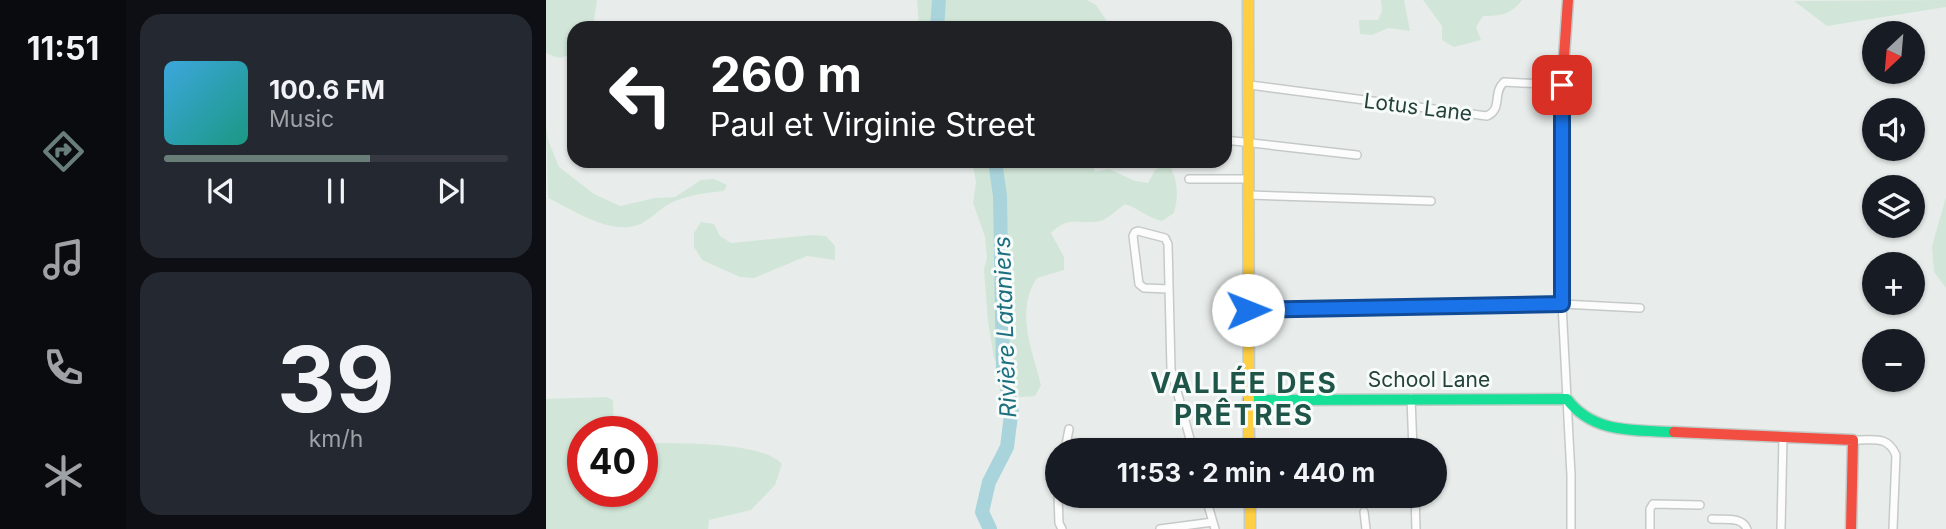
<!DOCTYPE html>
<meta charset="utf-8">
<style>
:root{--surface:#171b24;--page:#242831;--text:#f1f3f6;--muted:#9ea1a6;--line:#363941;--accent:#697e78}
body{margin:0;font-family:Inter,sans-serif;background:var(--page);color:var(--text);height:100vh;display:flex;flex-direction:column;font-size:26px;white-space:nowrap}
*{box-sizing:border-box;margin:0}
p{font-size:23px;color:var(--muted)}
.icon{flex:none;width:38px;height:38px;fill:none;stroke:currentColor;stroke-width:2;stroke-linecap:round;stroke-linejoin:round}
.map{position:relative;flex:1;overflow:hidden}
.side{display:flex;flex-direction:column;gap:14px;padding:14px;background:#0d0f14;width:420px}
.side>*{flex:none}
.hud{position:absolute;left:21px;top:21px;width:665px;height:147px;border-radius:21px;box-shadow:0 2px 5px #0004;background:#202124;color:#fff;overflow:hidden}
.needle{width:46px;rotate:206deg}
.buttons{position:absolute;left:1316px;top:21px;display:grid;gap:14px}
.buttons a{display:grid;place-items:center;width:63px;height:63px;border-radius:50%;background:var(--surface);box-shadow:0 2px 5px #0004;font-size:35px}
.speed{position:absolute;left:21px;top:416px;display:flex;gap:14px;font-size:35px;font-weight:700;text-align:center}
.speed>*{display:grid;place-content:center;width:91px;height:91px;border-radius:50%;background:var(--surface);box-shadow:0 2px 5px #0004;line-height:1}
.speed .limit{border:10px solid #d22;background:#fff;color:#111}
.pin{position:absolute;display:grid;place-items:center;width:60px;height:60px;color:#fff;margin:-30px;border-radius:14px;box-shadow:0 4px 10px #0006}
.me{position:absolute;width:77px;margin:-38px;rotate:89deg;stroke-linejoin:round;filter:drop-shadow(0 0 5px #0008)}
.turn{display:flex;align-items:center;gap:24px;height:147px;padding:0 28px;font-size:32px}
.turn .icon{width:91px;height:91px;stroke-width:2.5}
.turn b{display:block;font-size:49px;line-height:60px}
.side .card{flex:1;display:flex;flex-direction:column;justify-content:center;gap:10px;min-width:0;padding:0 24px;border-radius:21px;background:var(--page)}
.side .dial{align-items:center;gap:0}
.dial b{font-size:91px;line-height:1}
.song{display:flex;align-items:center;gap:21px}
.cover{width:84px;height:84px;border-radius:10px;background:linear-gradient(135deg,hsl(200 70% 55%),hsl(170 70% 35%))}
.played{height:7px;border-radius:4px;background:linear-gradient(90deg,var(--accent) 60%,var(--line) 60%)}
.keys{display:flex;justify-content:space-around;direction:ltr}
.trip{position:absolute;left:499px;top:438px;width:402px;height:70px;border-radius:35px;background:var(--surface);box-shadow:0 2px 5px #0004;font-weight:700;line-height:70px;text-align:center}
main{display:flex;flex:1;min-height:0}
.tabs{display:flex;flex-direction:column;width:126px;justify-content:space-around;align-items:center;background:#090b0e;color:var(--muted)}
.tabs .icon{width:49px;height:49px}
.tabs .active{color:var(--accent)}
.tabs b{font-size:32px;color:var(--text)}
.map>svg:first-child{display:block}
.green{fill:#d1e6d8}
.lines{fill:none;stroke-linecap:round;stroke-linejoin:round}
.river{stroke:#a9d4db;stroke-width:14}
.street-casing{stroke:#c5cac8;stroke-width:10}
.fast-casing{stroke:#c3cbc8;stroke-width:13}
.slow-casing{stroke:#c3cbc8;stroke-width:13}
.jam-casing{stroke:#c3cbc8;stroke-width:13}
.street{stroke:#fcfcfc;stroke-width:7}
.fast{stroke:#16e098;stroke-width:10}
.slow{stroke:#ffcf43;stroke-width:10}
.jam{stroke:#f24e42;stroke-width:10}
.route-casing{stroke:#114b97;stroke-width:18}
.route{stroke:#1a73e8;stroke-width:12}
.labels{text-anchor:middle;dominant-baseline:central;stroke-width:6;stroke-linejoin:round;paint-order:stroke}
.street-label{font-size:21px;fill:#24423a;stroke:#f7fbf9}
.water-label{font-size:23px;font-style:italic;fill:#1c6f80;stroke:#f7fbf9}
.district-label{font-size:28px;font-weight:bold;letter-spacing:2px;fill:#1f5548;stroke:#f7fbf9}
</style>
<main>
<nav class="tabs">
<b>11:51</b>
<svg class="icon active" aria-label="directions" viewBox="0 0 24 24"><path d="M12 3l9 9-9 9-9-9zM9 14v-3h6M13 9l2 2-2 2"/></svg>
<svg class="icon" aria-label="music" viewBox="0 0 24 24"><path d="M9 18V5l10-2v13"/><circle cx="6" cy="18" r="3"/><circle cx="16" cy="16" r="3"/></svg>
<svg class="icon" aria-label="phone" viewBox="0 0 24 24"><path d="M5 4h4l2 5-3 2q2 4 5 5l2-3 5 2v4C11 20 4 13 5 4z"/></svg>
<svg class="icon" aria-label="climate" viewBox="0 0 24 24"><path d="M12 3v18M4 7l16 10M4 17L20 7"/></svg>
</nav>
<section class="side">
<div class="card">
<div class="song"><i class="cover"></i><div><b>100.6 FM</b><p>Music</p></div></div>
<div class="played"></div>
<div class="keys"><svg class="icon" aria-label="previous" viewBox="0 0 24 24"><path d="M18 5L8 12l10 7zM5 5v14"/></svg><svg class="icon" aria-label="pause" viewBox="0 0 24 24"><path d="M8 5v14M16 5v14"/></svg><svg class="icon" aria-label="next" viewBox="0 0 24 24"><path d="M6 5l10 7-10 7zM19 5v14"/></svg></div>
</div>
<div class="card dial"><b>39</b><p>km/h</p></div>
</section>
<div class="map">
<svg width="1400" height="529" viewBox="0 0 1400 529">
<rect width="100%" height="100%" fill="#e8edeb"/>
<path class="green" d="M0,0H51L47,27L28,28V50C17,60 13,59 0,53Z
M371,0H541L550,5L563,24L562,28H401L389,14L388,28H373Z
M835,0H858L864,31L842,28L826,35L814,34L813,20H832L836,11Z
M877,0H976C965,15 954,16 937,16L930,27L935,40L908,47L896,40V26Z
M1400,0V7L1281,26L1248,1Z
M0,126L2,140L13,167L48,194L74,206L109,198L129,197L155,180L168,179L181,185L178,191C160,193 141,195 125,203C110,210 102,225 83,227C56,230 25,209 2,198Z
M426,161H545L549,172L563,169L589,181L602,183L609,170L621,162C632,177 633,195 628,213L616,221C602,218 593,209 579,204C572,209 562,219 554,221C533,226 524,214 505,233L518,257V270L491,278C469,311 486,349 495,385L489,396L474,397L465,386L448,358L442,322L438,269L441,258L439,237L427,203L430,182Z
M1400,197V288L1388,272L1386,246Z
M155,222L168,224L174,236L185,243L266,235L280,236L289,246V260L261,256L208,278L194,277L156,260L148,247V233Z
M60,397L67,400L68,432H37V492H96V443C128,443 215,441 236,464L229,485L205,510L163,520L162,529H0V399Z"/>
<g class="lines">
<path class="river" d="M391,28L393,0
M444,529L436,512L443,482L461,447L466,407L457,373L454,196L449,161"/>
<defs>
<path id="street" d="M704,85L941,116C957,109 946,93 958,82L1016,85
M679,140L811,155
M643,179H703
M703,195L885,201
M623,289L598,288L593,284L587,236L589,232L592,231L619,238L622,244L625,369L647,450
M865,398L867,450
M1307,440C1326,441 1341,434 1350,455L1347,529
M519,450L523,429
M512,495L513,523L516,529
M659,495L669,529
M869,495L870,529
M818,512L820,529
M1166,519C1178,520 1196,516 1201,529
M614,529L667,522
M1025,529V475L1016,304L1094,308
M1104,529V509L1107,504L1154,505
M1235,529L1237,436"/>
<path id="fast" d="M702,310L1014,304
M702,400L1021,399C1047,434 1089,430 1128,432"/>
<path id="slow" d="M702,0L703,450
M704,495V529"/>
<path id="jam" d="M1014,304H1016V85L1022,0
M1128,432L1307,440L1305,529"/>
</defs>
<use href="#street" class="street-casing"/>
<use href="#fast" class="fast-casing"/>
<use href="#slow" class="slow-casing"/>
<use href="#jam" class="jam-casing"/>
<use href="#street" class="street"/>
<use href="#fast" class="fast"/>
<use href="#slow" class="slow"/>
<use href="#jam" class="jam"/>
</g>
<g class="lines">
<defs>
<path id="route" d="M702,310L1016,304V85"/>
</defs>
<use href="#route" class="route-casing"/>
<use href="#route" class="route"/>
</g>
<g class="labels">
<g class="street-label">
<text transform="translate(872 107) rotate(7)">Lotus Lane</text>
<text x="883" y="379">School Lane</text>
</g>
<g class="water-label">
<text transform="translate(459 327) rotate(-92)">Rivière Lataniers</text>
</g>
<g class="district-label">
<text x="698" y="383">VALLÉE DES<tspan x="698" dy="32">PRÊTRES</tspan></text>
</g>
</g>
</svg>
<div class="buttons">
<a><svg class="needle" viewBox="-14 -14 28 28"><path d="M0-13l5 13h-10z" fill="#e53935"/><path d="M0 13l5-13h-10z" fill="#9ea1a6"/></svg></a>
<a><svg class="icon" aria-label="sound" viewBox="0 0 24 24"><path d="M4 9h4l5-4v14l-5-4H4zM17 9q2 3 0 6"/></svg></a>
<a><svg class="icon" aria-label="layers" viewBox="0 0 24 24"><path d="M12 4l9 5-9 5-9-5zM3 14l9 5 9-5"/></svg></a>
<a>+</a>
<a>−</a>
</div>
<div class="speed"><div class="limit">40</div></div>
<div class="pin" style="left:1016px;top:85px;background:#d93025"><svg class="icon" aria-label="arrive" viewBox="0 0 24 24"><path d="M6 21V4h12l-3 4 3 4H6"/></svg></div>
<svg class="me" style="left:702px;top:310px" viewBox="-20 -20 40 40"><circle r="19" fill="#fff"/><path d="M0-13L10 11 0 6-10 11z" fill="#1a73e8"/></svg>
<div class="trip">11:53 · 2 min · 440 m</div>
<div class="hud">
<div class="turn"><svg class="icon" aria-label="left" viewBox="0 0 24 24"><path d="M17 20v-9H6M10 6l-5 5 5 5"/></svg><div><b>260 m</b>Paul et Virginie Street</div></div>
</div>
</div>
</main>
